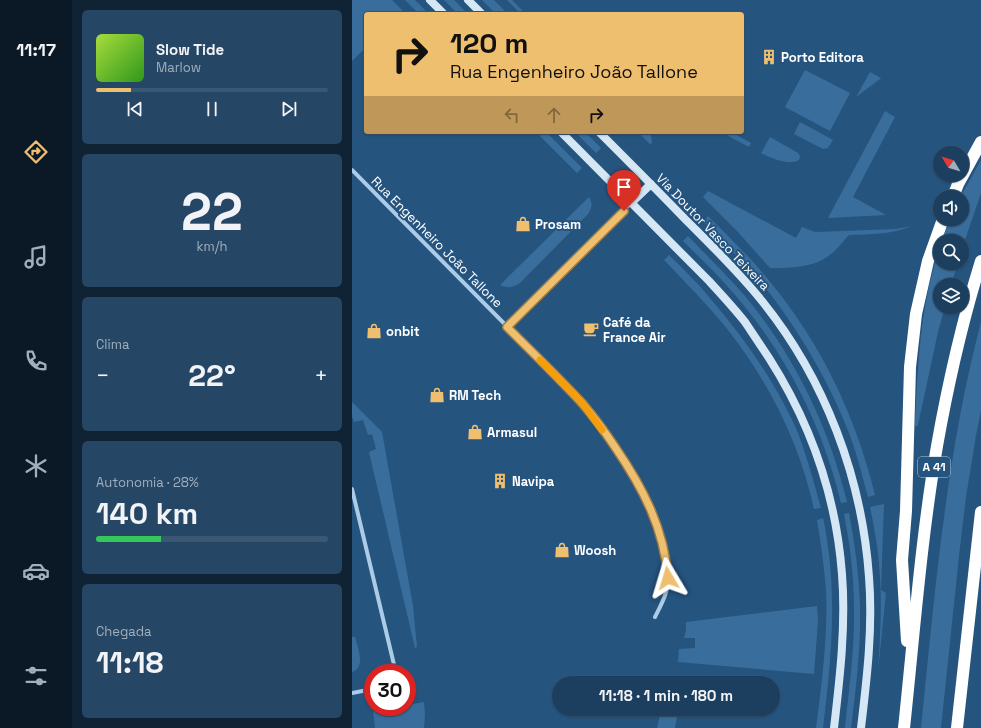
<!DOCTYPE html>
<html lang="pt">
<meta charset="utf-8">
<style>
:root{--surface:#1c3f5f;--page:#254665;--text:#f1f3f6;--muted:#a0afbd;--line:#3a5874;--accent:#efbf70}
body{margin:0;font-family:"Space Grotesk",sans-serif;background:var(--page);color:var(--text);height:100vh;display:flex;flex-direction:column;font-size:15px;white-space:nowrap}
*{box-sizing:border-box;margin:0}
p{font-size:13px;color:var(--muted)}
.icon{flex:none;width:22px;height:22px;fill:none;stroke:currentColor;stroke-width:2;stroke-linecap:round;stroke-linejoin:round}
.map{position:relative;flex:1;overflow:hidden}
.side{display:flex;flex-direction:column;gap:10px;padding:10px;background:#0f2334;width:280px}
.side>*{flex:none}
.top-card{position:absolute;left:12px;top:12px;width:380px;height:122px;border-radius:4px;box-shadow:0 1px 3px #0004,0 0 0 1px var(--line);background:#efbf70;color:#111;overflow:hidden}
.needle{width:26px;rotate:308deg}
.fabs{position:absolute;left:581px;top:146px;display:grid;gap:8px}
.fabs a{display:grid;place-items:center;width:36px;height:36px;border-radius:50%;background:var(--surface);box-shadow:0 1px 3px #0004,0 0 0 1px var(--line);font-size:20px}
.speed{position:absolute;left:12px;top:664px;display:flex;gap:8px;font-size:20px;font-weight:700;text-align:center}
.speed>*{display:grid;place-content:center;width:52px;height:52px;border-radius:50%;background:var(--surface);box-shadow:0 1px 3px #0004,0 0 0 1px var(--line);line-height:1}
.speed .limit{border:6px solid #d22;background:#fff;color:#111}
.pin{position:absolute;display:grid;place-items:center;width:34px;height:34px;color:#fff;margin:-41px -17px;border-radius:50% 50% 50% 0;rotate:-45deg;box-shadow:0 0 4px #0007}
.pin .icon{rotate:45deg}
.me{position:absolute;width:44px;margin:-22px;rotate:353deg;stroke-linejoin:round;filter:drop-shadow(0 0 3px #0008)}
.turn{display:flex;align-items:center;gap:14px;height:84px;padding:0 20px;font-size:18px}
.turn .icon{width:52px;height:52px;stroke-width:2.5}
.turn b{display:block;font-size:28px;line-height:34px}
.lanes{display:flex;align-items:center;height:38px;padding:0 20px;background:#0003;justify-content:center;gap:20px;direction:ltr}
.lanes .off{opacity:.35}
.big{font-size:30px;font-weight:700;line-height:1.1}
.side .card{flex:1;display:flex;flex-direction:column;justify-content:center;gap:6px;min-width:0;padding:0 14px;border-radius:6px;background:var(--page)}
.side .dial{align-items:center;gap:0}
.dial b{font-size:52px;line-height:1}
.song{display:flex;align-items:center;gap:12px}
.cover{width:48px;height:48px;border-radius:6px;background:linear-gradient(135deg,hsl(80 70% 55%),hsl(110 70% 35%))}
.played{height:4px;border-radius:2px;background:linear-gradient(90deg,var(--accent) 15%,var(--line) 15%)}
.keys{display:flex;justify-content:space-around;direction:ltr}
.heat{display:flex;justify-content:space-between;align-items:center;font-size:22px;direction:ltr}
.charge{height:6px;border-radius:3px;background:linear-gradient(90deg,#34c759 28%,var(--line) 0)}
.trip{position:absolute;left:200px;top:676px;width:228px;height:40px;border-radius:20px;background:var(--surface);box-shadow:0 1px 3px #0004,0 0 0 1px var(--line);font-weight:700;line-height:40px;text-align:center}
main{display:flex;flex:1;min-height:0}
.tabs{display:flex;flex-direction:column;width:72px;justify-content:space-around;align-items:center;background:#0b1926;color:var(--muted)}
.tabs .icon{width:28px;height:28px}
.tabs .on{color:var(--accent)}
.tabs b{font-size:18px;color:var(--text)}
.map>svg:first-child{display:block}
.green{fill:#396e9c}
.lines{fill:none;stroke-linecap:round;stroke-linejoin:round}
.street{stroke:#abcbe6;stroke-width:4}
.secondary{stroke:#d5e6f5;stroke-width:8}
.highway{stroke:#fff;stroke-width:12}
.route-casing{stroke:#9b7c49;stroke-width:10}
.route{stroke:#efbf70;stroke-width:7}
.slow{stroke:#f59e0b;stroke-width:7}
.labels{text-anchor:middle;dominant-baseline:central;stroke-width:4;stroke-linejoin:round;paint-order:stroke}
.shield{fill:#25547f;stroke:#beccd9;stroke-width:1}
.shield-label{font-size:12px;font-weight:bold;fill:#fff}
.poi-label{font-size:13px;font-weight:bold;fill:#fff;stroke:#25547f;text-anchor:start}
.street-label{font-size:13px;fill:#fff;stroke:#25547f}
</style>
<main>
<nav class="tabs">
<b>11:17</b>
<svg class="icon on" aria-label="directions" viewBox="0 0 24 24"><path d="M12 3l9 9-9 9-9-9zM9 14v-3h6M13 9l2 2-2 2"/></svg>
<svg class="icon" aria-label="music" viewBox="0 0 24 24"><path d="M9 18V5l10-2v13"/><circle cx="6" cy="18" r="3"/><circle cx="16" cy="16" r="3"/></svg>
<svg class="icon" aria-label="phone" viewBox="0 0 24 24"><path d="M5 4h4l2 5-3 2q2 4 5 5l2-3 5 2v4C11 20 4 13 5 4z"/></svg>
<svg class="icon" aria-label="climate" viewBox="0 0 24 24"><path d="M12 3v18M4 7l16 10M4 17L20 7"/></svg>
<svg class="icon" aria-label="car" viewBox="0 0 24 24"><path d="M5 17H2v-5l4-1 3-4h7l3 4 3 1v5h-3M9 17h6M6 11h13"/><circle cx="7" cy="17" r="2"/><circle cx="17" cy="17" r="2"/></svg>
<svg class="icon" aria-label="filters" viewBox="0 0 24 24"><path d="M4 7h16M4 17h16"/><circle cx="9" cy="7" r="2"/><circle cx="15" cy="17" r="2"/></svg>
</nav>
<section class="side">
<div class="card">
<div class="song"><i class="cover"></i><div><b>Slow Tide</b><p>Marlow</p></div></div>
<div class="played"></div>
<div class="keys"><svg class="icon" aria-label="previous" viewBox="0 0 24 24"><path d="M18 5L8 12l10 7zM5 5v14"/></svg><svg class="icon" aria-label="pause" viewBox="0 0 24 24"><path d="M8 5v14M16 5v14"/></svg><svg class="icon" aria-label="next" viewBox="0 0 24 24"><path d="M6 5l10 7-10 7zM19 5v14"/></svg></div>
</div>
<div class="card dial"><b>22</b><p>km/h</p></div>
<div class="card"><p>Clima</p>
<div class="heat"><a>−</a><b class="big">22°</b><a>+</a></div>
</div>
<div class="card"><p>Autonomia · 28%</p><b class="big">140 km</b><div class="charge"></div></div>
<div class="card"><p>Chegada</p><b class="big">11:18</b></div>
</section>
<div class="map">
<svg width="629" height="728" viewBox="0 0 629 728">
<rect width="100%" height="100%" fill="#25547f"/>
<path class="green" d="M0,0H40L51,11L47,14H14V47L0,61Z
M53,0H63L77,14H67Z
M92,0H102L116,14H106Z
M130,0H142L156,14H144Z
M155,0H160L174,14H169Z
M453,70L498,93L478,131L433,107Z
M518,72L529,78L528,79L504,97Z
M533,111L543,117L501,197L534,215L476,218Z
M448,122L481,140L476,148L471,149L442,134Z
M184,132H194L230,168L225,173Z
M223,132H233L249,148L244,153Z
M286,132H298L300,141L299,145Z
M369,132H379L399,143L397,147Z
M418,137L446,153L448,156L447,160C437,166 419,158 409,153Z
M629,160V193L610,249V241H590L598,219H610V197H608L618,180Z
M356,191L444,238L450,227L460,231L464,232L544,229L559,226C540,235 517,234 497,235C491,241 486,249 479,254C463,268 438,268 418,268L385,231L351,197Z
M237,197C241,203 240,208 236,214L169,282C163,287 156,289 148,285Z
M356,216C378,238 400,259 419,283C470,345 504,417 523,495L516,497C510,475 505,454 497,433C478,384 451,337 419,295C398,269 375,245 351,222Z
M336,236C355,256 375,275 393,296C442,355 477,427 495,502L489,503C470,423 431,348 376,287C362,271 346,256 331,241Z
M588,247V263H606L599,285H588V307H593L586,332L566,425L564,427L563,425C566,364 568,306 588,247Z
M317,255C331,269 345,282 357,297C391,336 421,379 443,426C454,452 461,480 469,508L462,509C448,444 417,382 376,330C356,305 334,283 312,260Z
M629,322V411L624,435L614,497L607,556L589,728H569C583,592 594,455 629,322Z
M0,402L30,432L61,606L65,647L63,648L17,452L24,449L20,434L16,435L11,420L2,422L0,416Z
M532,504L529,590L534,593L526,671C528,640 530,609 528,578C527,554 523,531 518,507Z
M497,513C503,544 507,575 508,606C509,647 504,688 499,728H493C497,688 503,648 502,608C502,576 498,545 492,514Z
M471,518C474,530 475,542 477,554C484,613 478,670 471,728H464C470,682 476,636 474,590C472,566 469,543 465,520Z
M465,606L466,621L462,674L326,662L327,649L343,648V638H332L334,630V622Z
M0,637H3C6,648 14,667 0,672Z
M72,702L73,714L72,728H23L21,710L39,707H55V705Z
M308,715L325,717L323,728H305Z"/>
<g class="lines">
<path class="street" d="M0,170L221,393C260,436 295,488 310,544C313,555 316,566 316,577C317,591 309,605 303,617
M155,327L279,203
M0,489L44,673
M0,693L21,689"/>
<path class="secondary" d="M78,0L92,14
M116,0L130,14
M209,132L357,281C369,294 382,308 393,322C401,334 409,346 417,358C459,424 484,495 490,574C494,625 488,677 482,728
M247,132C276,161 304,189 332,218C359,245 386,271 410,301C473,379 510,477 517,577C521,627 515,678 509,728
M279,203L299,184"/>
<path class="highway" d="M601,197L606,184L629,142
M555,641L550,560L554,511L558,367L564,314L576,261L591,219
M552,728C562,634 569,539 585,446C596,384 610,322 629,261
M605,728L629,512"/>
</g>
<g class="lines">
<defs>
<path id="route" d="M272,211L155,327C180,352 206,377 230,403C242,417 253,432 263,447C291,488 312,528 316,578"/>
</defs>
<use href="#route" class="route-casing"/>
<use href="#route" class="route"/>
<path class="slow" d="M188,360L231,404L250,430"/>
</g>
<defs>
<symbol id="building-bare" viewBox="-9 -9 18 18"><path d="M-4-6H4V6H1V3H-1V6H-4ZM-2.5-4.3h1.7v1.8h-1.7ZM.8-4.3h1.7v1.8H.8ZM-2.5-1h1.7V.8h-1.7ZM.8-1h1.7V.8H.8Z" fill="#efbf70" stroke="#25547f" stroke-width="2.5" paint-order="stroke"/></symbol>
<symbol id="shop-bare" viewBox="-9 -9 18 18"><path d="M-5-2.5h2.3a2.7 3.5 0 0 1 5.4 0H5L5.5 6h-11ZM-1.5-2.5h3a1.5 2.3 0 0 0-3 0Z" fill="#efbf70" stroke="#25547f" stroke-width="2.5" paint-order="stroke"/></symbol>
<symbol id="cafe-bare" viewBox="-9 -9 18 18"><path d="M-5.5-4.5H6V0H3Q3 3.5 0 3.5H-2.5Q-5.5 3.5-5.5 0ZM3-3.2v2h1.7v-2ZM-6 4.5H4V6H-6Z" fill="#efbf70" stroke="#25547f" stroke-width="2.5" paint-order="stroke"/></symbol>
</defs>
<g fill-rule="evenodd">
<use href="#building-bare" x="406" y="46" width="22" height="22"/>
<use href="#shop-bare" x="160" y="213" width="22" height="22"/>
<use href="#cafe-bare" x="228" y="318" width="22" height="22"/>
<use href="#shop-bare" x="11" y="320" width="22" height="22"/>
<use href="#shop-bare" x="74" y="384" width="22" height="22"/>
<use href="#shop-bare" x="112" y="421" width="22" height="22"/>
<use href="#building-bare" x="137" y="470" width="22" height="22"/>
<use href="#shop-bare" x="199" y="539" width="22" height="22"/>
</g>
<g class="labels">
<rect class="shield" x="566" y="457" width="32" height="20" rx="3"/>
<g class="shield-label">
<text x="582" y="467">A 41</text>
</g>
<g class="poi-label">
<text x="429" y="57">Porto Editora</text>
<text x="183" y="224">Prosam</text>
<text x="251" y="322">Café da<tspan x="251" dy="15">France Air</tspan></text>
<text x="34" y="331">onbit</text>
<text x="97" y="395">RM Tech</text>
<text x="135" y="432">Armasul</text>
<text x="160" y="481">Navipa</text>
<text x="222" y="550">Woosh</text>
</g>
<g class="street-label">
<text transform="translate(361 232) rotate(46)">Via Doutor Vasco Teixeira</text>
<text transform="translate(85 242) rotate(45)">Rua Engenheiro João Tallone</text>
</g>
</g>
</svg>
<div class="fabs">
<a><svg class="needle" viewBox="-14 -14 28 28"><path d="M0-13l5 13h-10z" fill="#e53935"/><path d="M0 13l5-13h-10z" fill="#a0afbd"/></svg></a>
<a><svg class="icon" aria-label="sound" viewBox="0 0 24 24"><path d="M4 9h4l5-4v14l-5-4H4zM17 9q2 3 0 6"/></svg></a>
<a><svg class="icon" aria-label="search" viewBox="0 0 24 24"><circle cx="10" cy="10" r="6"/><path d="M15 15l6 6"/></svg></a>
<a><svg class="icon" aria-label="layers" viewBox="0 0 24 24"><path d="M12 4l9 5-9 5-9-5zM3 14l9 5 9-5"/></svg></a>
</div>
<div class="speed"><div class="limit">30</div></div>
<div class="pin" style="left:272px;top:211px;background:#d93025"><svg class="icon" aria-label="arrive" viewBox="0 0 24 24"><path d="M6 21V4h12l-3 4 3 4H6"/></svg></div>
<svg class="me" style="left:316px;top:578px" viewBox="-20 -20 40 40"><path d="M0-17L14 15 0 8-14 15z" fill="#efbf70" stroke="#fff" stroke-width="4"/></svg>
<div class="trip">11:18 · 1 min · 180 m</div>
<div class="top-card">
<div class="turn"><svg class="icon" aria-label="right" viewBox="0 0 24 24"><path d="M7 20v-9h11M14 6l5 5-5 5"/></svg><div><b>120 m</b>Rua Engenheiro João Tallone</div></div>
<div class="lanes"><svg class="icon off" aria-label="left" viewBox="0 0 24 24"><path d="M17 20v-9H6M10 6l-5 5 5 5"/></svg><svg class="icon off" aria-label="ahead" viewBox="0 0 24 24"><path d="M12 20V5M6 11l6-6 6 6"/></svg><svg class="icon" aria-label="right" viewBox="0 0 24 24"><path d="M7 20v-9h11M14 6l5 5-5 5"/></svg></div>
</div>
</div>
</main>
